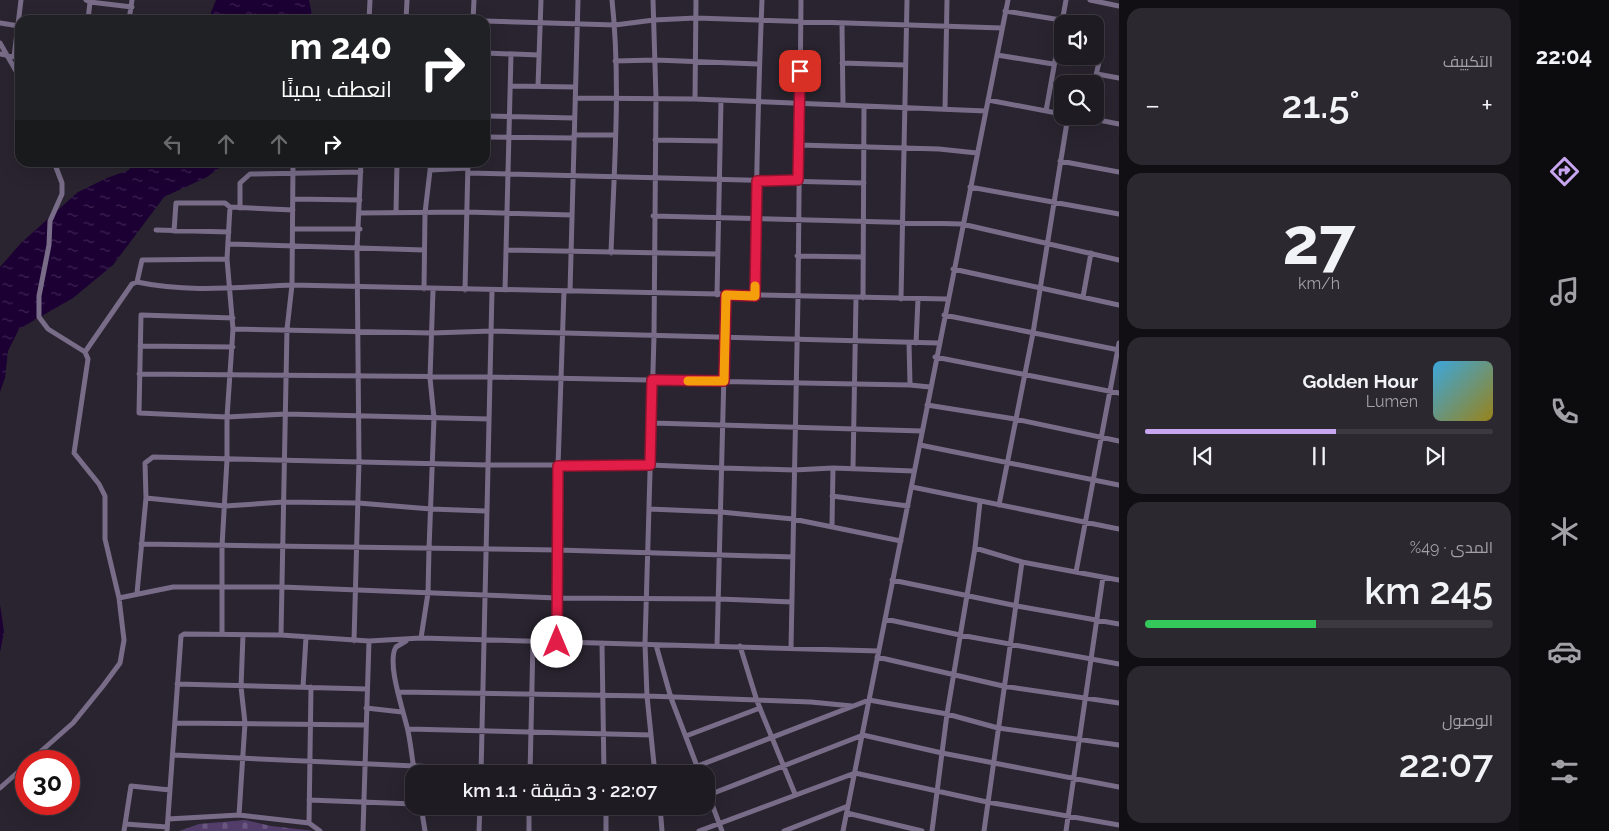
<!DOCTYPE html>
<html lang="ar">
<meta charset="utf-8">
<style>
:root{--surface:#1f1b23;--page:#2c2830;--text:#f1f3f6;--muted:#a1a1a6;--line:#3c3941;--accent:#c7a6ef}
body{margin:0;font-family:Raleway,Cairo,sans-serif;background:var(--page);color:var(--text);direction:rtl;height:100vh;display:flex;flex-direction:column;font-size:19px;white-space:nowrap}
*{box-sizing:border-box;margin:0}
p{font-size:16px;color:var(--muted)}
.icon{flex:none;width:28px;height:28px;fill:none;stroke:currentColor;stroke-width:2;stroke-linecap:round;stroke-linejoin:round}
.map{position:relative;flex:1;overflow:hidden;direction:ltr}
.drawer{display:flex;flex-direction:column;gap:8px;padding:8px;background:#110f13;width:400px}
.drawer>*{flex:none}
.top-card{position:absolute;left:15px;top:15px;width:475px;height:152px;border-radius:15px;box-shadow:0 5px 20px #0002,0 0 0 1px var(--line);direction:rtl;background:#202124;color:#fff;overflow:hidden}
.tools{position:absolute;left:1054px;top:15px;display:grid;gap:10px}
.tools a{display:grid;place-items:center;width:50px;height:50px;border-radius:10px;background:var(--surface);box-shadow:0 5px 20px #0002,0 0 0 1px var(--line);font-size:25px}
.speed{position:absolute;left:15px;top:750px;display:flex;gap:10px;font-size:25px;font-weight:700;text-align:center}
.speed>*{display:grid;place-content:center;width:65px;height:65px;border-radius:50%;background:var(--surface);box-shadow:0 5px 20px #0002,0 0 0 1px var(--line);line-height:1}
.speed .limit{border:8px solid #d22;background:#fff;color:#111}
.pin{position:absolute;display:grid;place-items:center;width:42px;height:42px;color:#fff;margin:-21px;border-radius:10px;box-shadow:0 2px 8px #0006}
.me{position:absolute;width:55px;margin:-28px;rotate:0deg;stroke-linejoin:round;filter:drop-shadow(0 0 4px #0008)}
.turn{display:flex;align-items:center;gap:18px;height:105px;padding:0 15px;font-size:22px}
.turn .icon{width:65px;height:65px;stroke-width:2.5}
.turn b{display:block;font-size:35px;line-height:42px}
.lanes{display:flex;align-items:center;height:48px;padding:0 15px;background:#0003;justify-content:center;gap:25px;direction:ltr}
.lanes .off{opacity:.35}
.big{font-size:38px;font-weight:600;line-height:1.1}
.drawer .card{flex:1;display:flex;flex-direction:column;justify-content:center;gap:8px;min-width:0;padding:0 18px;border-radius:15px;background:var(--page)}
.drawer .dial{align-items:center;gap:0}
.dial b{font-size:65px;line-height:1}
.song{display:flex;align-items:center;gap:15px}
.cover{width:60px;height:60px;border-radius:8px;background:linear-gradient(135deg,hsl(200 70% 55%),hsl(50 70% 35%))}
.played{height:5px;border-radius:2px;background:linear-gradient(90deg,var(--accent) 55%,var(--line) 55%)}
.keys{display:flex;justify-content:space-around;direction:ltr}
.heat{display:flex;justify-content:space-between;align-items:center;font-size:28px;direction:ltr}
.charge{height:8px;border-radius:4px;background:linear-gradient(90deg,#34c759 49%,var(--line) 0)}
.trip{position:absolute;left:405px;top:765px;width:310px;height:50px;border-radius:15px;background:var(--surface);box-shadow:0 5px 20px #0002,0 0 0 1px var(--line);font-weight:600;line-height:50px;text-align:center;direction:rtl}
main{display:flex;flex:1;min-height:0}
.tab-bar{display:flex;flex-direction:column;width:90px;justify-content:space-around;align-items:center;background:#0c0b0e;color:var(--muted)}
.tab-bar .icon{width:35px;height:35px}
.tab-bar .selected{color:var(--accent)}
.tab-bar b{font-size:22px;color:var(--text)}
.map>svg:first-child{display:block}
.cemetery{fill:url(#cemetery-stones)}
.water{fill:url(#water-ripples)}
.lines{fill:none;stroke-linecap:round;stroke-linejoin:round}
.minor{stroke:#786c88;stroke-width:5}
.route-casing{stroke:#92132f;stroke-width:12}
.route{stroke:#e11d48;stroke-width:9}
.slow{stroke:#f59e0b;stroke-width:9}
</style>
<main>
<nav class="tab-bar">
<b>22:04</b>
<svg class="icon selected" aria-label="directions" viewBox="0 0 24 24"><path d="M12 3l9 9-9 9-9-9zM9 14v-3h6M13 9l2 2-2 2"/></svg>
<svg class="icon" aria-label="music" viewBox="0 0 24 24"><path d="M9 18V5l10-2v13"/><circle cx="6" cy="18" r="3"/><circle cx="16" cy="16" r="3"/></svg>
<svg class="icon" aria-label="phone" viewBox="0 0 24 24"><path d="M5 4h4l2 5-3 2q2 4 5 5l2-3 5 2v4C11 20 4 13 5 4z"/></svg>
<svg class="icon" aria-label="climate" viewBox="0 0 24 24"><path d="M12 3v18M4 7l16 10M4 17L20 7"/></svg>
<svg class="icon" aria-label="car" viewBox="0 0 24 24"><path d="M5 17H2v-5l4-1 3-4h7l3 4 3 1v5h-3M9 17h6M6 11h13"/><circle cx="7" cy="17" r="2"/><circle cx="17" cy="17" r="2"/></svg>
<svg class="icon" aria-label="filters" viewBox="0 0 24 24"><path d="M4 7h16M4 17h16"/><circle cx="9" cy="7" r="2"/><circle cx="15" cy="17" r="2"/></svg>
</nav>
<section class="drawer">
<div class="card"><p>التكييف</p>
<div class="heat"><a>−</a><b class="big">21.5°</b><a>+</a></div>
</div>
<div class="card dial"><b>27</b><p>km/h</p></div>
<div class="card">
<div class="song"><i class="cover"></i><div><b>Golden Hour</b><p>Lumen</p></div></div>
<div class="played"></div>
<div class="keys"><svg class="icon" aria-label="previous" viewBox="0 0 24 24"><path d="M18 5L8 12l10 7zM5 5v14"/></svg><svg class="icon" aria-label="pause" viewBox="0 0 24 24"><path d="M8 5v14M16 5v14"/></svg><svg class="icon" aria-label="next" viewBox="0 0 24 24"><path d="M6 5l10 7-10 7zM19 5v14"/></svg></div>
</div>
<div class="card"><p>المدى · 49%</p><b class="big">245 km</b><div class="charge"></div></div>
<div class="card"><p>الوصول</p><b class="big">22:07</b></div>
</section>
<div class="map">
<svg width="1119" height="831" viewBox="0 0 1119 831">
<defs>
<pattern id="cemetery-stones" width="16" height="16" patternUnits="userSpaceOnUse" patternTransform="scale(1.25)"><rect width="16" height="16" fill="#523c6a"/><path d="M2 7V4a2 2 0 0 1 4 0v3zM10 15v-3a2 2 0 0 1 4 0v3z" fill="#6a577f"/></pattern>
<pattern id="water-ripples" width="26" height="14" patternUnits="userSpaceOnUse" patternTransform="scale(1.25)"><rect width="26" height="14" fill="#1c0034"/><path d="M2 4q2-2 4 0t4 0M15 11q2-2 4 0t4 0" fill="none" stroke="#3c2451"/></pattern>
</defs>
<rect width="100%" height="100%" fill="#29242f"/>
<path class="cemetery" d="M245,820L271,826L315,831H179L199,824Z"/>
<path class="water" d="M216,0H309L313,20H208Z
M132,163H226L207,177L164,197L113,265L73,298L19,329L8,351L5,378L0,392V267L21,243L78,192L107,178L129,170Z
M0,604L4,632L0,652Z"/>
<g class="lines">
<path class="minor" d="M86,0L90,2L88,20
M653,0L656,98L654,336L645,644L647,696L655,774
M1090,0L1119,6
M90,2L132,7
M1005,11L1061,20
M129,20L132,0
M369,20L370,0
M406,20L407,0
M473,20L474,0
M485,21L615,25L654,20L696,18L1002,28
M0,23L19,26
M842,23L843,105
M0,43L20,78
M485,53L539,55
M0,54L20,58
M997,55L1053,64
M14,57L21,0
M615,61L655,60L758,64
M842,63L905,65
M1097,74L1119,78
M1094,84L1102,49L1100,46L1095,45
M510,86L575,87
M538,86L541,0
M575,98L695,99L986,111
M695,99L696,0
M988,100L1062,114
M945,109L947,0
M1046,111L1066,0
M485,116L574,118
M1078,116L1119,124
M574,135H615
M485,137L574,138
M655,140L719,141
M799,145L939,149L977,153
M1060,161L1119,172
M431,170L468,168
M468,173L864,183
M970,187L1119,214
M293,199L360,200
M240,208V183L250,174L361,172
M396,212L397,162
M360,213L467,212L572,215
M653,216L962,224L1119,260
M293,229H360
M156,230L229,232
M174,231L176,203H225L230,207L293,210
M228,244L424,250
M506,250L717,254
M611,253C614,169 621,83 612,0
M797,256L863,257
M953,269L1119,305
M137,282C188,293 240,287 292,285L947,299
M424,289L425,213L431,162
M465,290L468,162
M505,290L511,54
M570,291L578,0
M717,295L721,101
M755,296C756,197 758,98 762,0
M1083,297L1091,253
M863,298L864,106
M901,299L907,0
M944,315L1119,350
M233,318L141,315L139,413L227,417L286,414L489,419
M233,329L432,333L492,331L938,343
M909,342L910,385
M916,343L918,299
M140,346L233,347
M85,352L132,284L137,282L142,260L227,259
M935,357L1119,393
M139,374L490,377L910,385L930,387
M927,405L1015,419L1119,441
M652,423L922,431
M920,445L1119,485
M853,468L856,298
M912,487L1119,529
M832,496L908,506
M146,498L225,506L284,502L358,503L431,509L486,511
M999,505L1033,333L1068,116
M649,509L721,512L793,519L901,541
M832,526L833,468
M141,544L558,550L793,557
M975,548L1022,562L1119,580
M1076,572L1119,343
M892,580L1017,606L1119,624
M137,593L146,498L145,463L153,457L489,465H650L722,468L794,470L833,468L914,471
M119,598L173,587H282L557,598L719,599L792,602
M885,619L960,635L1119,664
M222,634V546L227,460V417L233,329L227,259L230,207
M281,635L287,329L292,285L293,162
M421,638L428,593L429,549L434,418L430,378L433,290
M354,641L359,461L357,249L361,162
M406,641L396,647C386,663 404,712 408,731C411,745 412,760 415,774
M557,642L558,466L564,291
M602,643L604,774
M656,645L671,698L700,774
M717,646L726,295
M740,646L757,701L795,794
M791,648L798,297L801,0
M877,657L1003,686L1119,703
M177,684L367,689
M303,687L306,637
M311,687L309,823L320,831
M398,692L647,696L811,702L852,706
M366,708L402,712
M175,723L365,725
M408,729L651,735
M686,736L760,708
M173,755L481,769L655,773
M30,761L73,723L103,686L120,663L124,640L119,598L105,539V496L99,484L74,453L88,359L85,352L48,329L39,317V296L49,245L50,221L62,194V183L54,162
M481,774L492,290
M530,774L533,641
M677,774L869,700L947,714L998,728L1119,745
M0,788L26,765
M706,788L722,831
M706,796L863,735L942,753L1119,787
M309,800L414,804
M421,806L425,831
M454,806L660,812L676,806
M606,806V831
M660,806L662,831
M847,813L922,831
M239,815L245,723L241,687L243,635
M168,819L239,815L309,823
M125,824L167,827
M124,831L131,786L170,790
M167,831L181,636L184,634L281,635L369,641L421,638L879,651
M363,831L369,641
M479,831L480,806
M529,831V807
M699,831L855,773L987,802L1119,825
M784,831L848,806
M843,831L1008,0
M932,831L947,714L975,548L980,502
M984,831L1022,562
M1066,831L1103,577"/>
</g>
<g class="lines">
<defs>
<path id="route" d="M557,642L558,466L650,465L652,380L724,381L726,295L755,296L757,181L798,180L800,71"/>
</defs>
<use href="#route" class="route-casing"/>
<use href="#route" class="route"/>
<path class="slow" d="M688,381H724L726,295L755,296V286"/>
</g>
</svg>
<div class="tools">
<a><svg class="icon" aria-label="sound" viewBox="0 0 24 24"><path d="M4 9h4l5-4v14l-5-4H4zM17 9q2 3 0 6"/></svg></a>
<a><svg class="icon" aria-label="search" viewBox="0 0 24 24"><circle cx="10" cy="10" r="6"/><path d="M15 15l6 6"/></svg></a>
</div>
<div class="speed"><div class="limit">30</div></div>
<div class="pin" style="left:800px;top:71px;background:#d93025"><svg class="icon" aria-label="arrive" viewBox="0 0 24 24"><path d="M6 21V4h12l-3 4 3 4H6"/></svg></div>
<svg class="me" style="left:557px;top:642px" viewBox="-20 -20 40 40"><circle r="19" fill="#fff"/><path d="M0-13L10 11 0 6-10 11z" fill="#e11d48"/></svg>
<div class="trip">22:07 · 3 دقيقة · 1.1 km</div>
<div class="top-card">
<div class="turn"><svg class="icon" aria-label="right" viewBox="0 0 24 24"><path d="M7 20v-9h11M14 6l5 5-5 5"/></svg><div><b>240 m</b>انعطف يمينًا</div></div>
<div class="lanes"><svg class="icon off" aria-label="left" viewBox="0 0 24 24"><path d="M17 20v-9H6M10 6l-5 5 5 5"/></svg><svg class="icon off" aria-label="ahead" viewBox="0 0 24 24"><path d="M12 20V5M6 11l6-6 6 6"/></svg><svg class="icon off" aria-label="ahead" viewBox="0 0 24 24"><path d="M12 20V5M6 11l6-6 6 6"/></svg><svg class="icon" aria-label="right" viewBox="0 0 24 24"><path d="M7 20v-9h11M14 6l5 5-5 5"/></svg></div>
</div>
</div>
</main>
